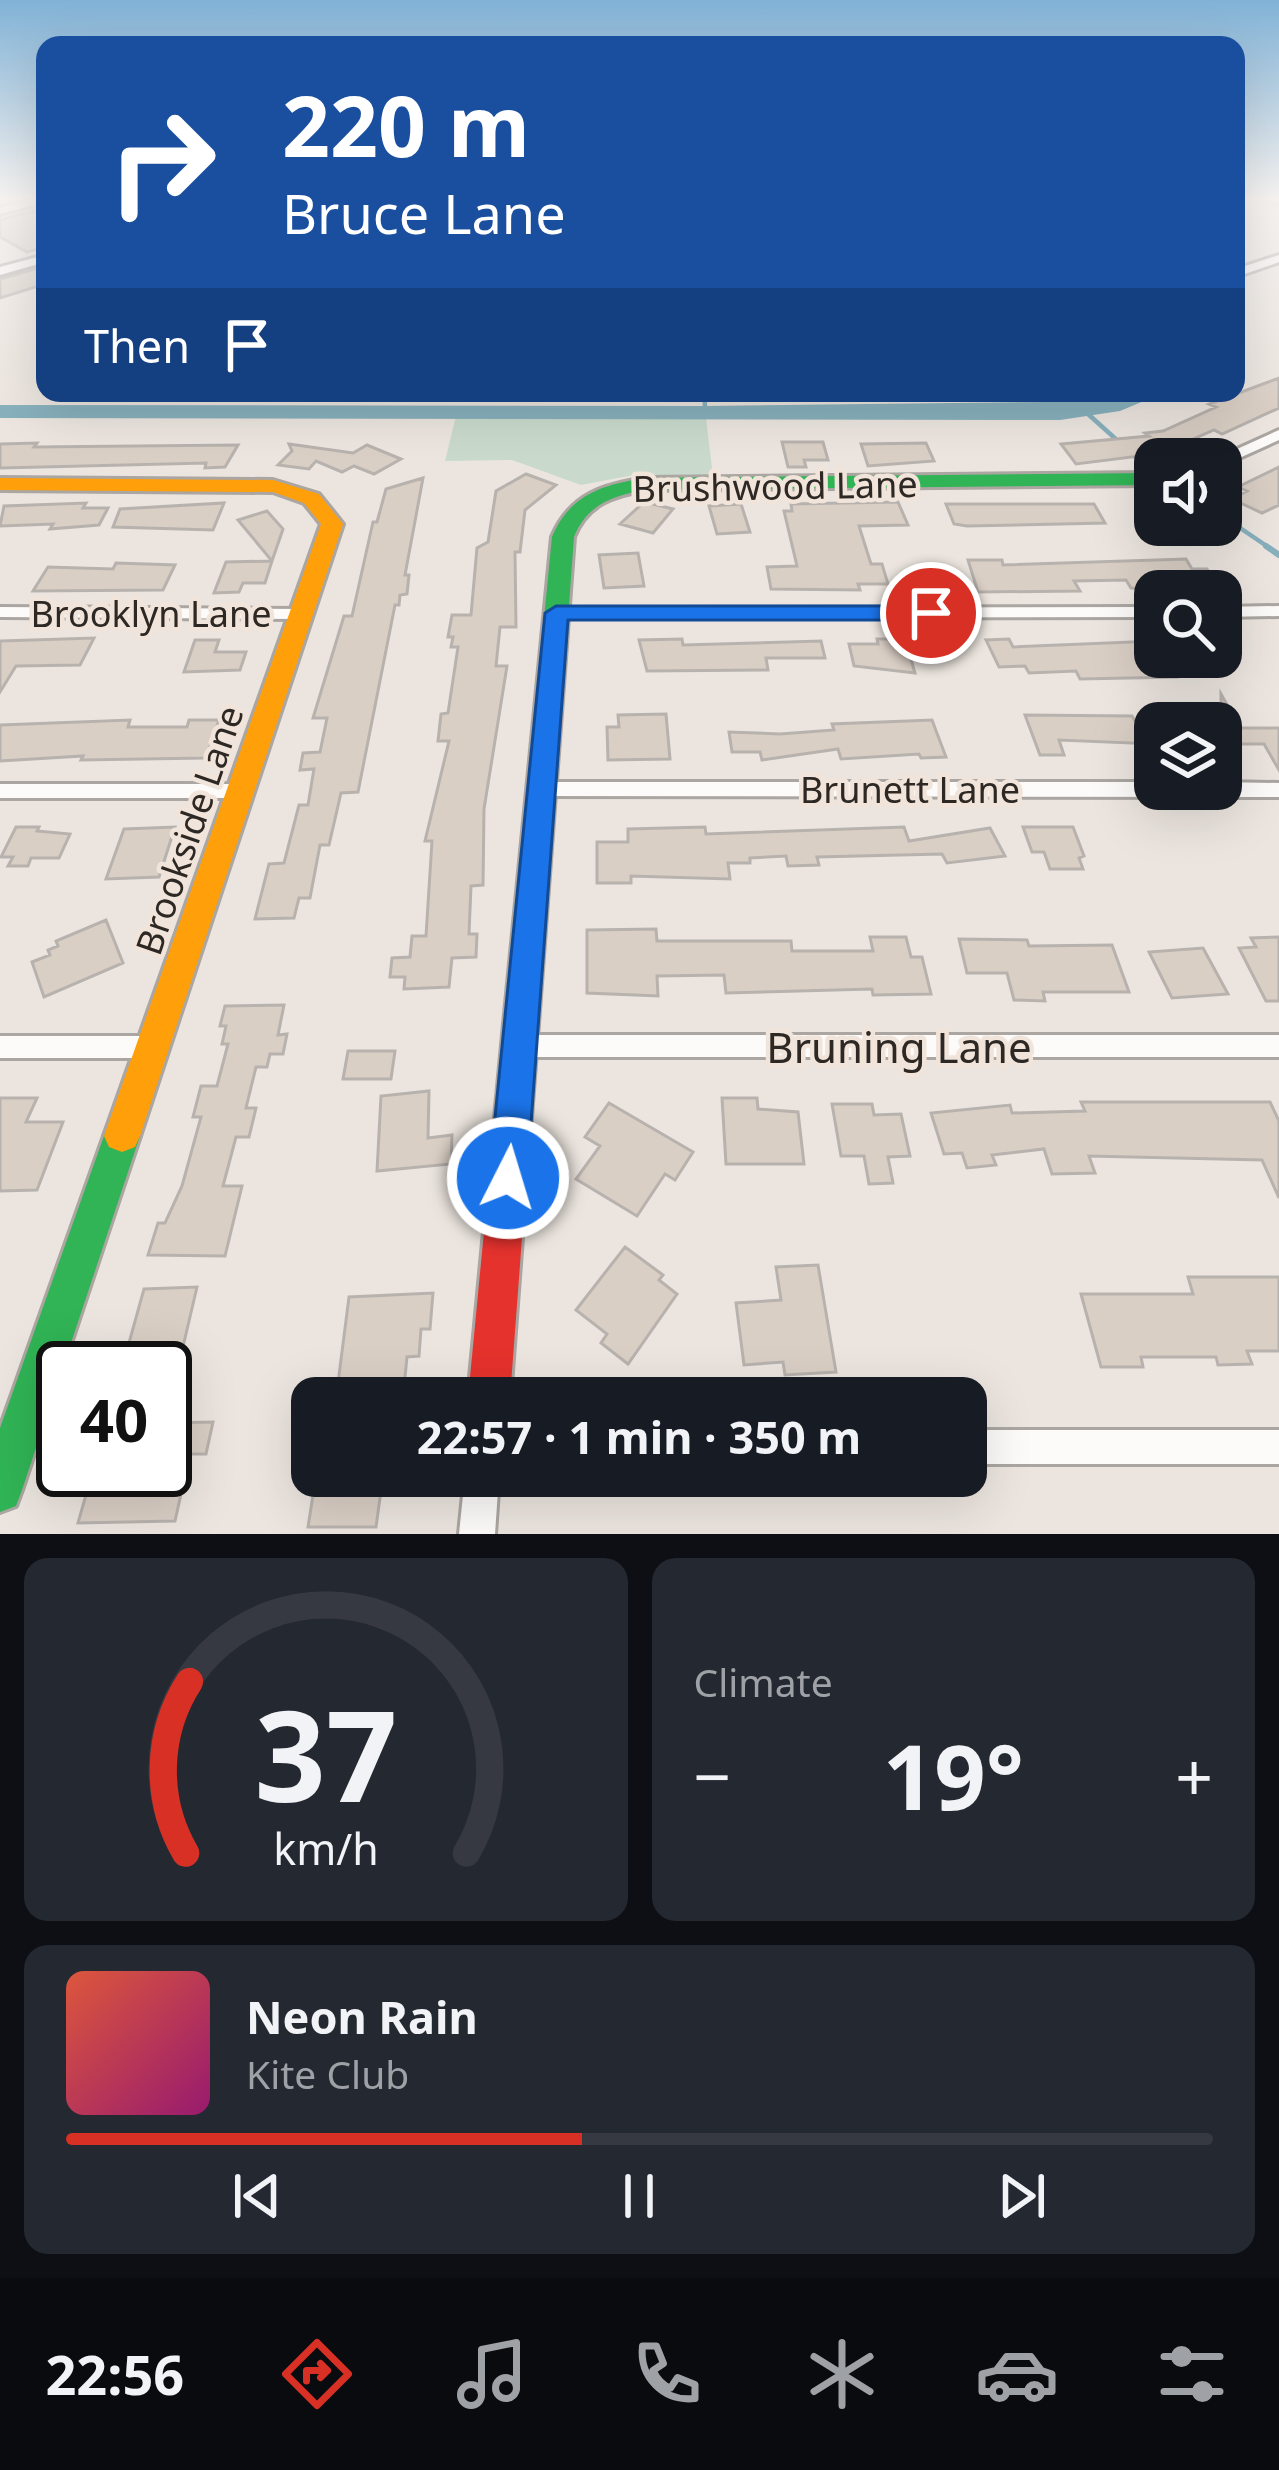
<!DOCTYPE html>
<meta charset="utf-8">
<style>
:root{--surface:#171b24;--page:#242831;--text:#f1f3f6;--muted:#9ea1a6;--line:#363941;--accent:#d93025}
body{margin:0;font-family:"Noto Sans",sans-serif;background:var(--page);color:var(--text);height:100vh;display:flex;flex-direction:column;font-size:45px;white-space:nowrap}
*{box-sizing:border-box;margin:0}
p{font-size:39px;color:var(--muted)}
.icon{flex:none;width:66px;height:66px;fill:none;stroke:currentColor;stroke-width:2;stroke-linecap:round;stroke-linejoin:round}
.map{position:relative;height:1534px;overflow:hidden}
.side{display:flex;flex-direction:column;gap:24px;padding:24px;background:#0d0f14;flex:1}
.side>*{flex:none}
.hud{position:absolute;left:36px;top:36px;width:1209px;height:366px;border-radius:24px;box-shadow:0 12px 48px #0002;background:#1a4fa0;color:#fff;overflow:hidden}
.tools{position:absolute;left:1134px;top:438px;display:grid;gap:24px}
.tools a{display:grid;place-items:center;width:108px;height:108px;border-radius:24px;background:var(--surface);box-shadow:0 12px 48px #0002;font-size:60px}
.speed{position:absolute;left:36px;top:1341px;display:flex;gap:24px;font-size:60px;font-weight:700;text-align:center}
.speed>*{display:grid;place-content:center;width:156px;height:156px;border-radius:50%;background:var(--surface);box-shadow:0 12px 48px #0002;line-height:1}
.speed .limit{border:6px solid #111;border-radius:18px;background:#fff;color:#111}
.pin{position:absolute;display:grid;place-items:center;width:102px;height:102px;color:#fff;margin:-51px;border:6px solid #fff;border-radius:50%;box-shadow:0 3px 12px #0007}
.me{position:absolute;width:132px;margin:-66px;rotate:5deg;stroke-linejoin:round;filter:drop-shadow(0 0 9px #0008)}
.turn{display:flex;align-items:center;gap:42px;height:252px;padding:0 48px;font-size:54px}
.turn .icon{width:156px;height:156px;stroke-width:2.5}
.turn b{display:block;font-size:84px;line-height:102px}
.then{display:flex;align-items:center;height:114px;padding:0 48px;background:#0003;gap:24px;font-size:45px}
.big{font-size:90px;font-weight:700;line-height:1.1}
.side .card{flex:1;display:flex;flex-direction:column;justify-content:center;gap:18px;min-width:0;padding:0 42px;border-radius:24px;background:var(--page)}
.side .dial{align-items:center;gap:0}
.dial svg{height:312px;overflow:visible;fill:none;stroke:var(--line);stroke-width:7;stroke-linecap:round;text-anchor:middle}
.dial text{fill:var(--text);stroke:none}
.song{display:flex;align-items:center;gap:36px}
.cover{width:144px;height:144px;border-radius:18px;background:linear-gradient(135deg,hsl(10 70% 55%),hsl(320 70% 35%))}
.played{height:12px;border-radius:6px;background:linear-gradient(90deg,var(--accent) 45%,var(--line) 45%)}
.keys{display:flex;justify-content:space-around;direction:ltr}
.heat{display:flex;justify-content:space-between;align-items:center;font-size:66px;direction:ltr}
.side .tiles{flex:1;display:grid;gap:24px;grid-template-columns:1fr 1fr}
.card:last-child{grid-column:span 2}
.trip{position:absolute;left:291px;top:1377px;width:696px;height:120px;border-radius:24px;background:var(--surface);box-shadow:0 12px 48px #0002;font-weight:700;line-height:120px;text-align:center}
.dock{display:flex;height:192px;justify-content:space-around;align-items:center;background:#090b0e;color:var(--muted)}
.dock .icon{width:84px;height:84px}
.dock .selected{color:var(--accent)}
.dock b{font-size:54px;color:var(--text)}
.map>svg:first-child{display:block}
.green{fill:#c9dacc}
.water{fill:#87b0bc}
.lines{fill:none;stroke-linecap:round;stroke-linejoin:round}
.stream-far1{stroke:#87b0bc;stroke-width:4.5}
.stream{stroke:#87b0bc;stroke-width:6}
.building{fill:#dacfc5;stroke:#b8b2ae;stroke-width:3}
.street-casing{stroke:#aba6a1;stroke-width:6}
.fast-casing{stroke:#aba6a1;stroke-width:6}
.slow-casing{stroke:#aba6a1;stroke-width:6}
.jam-casing{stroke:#aba6a1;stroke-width:6}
.street{fill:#fcfbfa;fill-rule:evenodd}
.fast{fill:#30b455;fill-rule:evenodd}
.slow{fill:#ff9f0a;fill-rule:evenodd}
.jam{fill:#e5322d;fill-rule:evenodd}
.route{fill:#1a73e8;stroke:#114b97;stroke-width:3}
.labels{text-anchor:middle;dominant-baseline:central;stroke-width:9;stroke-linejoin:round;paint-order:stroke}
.street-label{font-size:36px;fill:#2d2824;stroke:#f1e4da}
.near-street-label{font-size:42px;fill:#2d2824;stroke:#f1e4da}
</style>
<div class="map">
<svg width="1279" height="1534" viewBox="0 0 1279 1534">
<rect width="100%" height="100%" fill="#ece5df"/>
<path class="green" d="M456,416L706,418L713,476L634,475L581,485L512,460L445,461Z"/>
<path class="water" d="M1114,393H1163L1120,411L1060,420L0,418V405L705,406L1045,402Z"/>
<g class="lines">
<path class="stream-far1" d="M704,393L705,406
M1088,414L1118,441
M1132,454L1152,472
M1221,515L1271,549"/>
<path class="stream" d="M1266,546L1279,555"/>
</g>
<path class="building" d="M45,208V247L27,252L0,237V220Z
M35,269L45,275V284L0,298V279Z
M1279,378V408L1222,434L1214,430L1182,444L1188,450L1076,464L1061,444L1149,436L1145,433L1163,431L1216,407L1209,404Z
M782,442H823L828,460H804L806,467H788Z
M37,443L34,447L238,445L225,467L205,468L206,463L0,468V444Z
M926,443L934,461L868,466L861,444Z
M289,444L353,453L367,445L401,459L374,474L354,466L342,472L316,461L309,469L278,465L292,451Z
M1279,467V505L1262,513L1232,499L1247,491L1238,487Z
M526,474L556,485L525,510L520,552H515L516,627H500L496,666H507L484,809L483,885L471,886L469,934H477L476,957L452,958L449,987L404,989L405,977H390L392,958L410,957L412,936H426L432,841H425L449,741H438L441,714L448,713L458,647H451L453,637H448L452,615H471L477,548L488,542L496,491Z
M423,478L405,575H409L407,594L400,595L399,605H395L358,792L341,793L329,845H320L310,898H299L294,918L255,919L269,864L284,863L299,805H308L314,769L300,770L303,753L320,752L327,718H313L344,616H352L373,522H377L386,489Z
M644,502L673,509L653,533L620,524Z
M898,502L908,525L859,526L871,564H882L888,584H858L860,590L771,589L767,567L797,566L784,511H792L791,504Z
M86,503L83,508H108L99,525L50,529L53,524L0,526L4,506Z
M224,503L213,530L113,527L120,509Z
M741,504L750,532L717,534L709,506Z
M946,504H1094L1105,523L967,526L954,524Z
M267,511L283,529L272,561L238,520Z
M638,553L644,586L604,588L599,555Z
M1186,559L1192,569H1207L1220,589L1131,588L1126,580L1074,581L1080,591L978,592L968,560H1002L1003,565Z
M272,561L265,583H243L239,592L214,593L226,562Z
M116,563L175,565L163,590L33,591L48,567L113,569Z
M94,638L80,665L16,666L0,692V641Z
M682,639L683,645L821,641L825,658H766L768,670L647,671L639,640Z
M877,639H905L915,673L854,666L849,644H878Z
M1009,639L1013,647L1155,641V657H1166L1177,677L1080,679L1076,671L1029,673L1025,666L999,667L986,640Z
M195,640H219L215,652H246L240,670L184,672Z
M1221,694L1240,728H1279V770L1264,744H1221Z
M666,714L670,759L608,760L607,727H619L618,715Z
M1025,715L1132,716L1135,721H1155V744L1059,740L1064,755H1040Z
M130,720L128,727H187L189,720H219L206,758L81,760L83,756L0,761V725Z
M932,720L946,757L921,758L919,754L841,759L838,749L762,760L760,752H732L729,732L780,734L834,730L832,724Z
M16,827H39L37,831L70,834L59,858H31L28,866H8L13,857H1Z
M175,827L159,877L106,879L124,829Z
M705,827L706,834L904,827L909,841L990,828L1005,856L947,863L942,854L817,857L819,865L788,866L786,856L750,858V863H728L730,879L631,876V883H597V842H628V829Z
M1023,827H1073L1084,856L1079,858L1083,869H1050L1044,852H1032Z
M106,920L123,963L44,997L32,962L50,955L48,950L58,946L56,941Z
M656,929L657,941H791L792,951H873L870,937H906L911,957H922L931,994L873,995L872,989L726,993L724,975L657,976L658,996L587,993V930Z
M1279,937V1001H1266L1239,948L1256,947L1251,938Z
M959,939L1027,940L1029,946L1112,945L1129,992H1043L1045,1001L1014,1000L1007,973H967Z
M1203,948L1228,994L1172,998L1149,952Z
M284,1005L278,1035L287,1034L283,1054H270L267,1067H256L246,1108H256L249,1137H236L223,1186H242L225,1256L148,1255L158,1223H165L182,1186L201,1117H193L201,1086H217L228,1044H222L226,1026H220L225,1006Z
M348,1051H395L391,1079H343Z
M429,1091L428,1138L452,1135L451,1164L377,1171L381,1096Z
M0,1098H37L26,1122H63L37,1190L0,1191Z
M722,1098H757L758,1109L798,1112L804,1164H726Z
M1081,1102H1270L1279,1121V1198L1262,1160L1089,1156L1095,1173L1052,1174L1044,1149L992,1155L996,1165L967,1168L962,1153L944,1154L931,1113L1010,1105L1012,1113L1085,1111Z
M609,1103L693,1152L675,1180L665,1174L637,1216L576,1179L600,1146L585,1137Z
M832,1104H872L874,1115L901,1114L910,1156L888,1157L893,1183L869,1184L864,1156H841Z
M625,1247L663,1275L659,1280L677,1294L628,1364L601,1343L607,1334L576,1310Z
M818,1265L836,1372L785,1375L783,1362L744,1365L736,1303L781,1300L776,1267Z
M1188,1277H1279V1351H1247L1252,1364L1218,1365L1216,1357H1141L1143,1367H1101L1081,1294H1193Z
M197,1287L178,1368H139L144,1350H127L144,1289Z
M433,1293L430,1329H421L419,1356L407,1357L404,1387L337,1391L349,1297Z
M213,1422L206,1454H190L175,1521L78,1523L93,1470H165V1423Z
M316,1476H383L376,1527H308Z"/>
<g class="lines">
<defs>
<path id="street" d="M45,196V202L0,214V208Z
M1263,196H1279V203L1264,198Z
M45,255V262L0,275V267Z
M1279,255V262L1236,277V269Z
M1279,430V440L1226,464L1221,466V459H1215Z
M1279,606V616L1221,617V607Z
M0,607L301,609L310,614L301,619L0,617Z
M1155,607V617L557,618L548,613L557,608Z
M541,782H1155V789H1221V782L1279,783V797L541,796L530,789Z
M0,784H241L252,791L241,798H0Z
M519,1035H1279V1057H519L510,1054L506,1046L510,1038Z
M0,1036H152L161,1039L165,1047L161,1055L152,1058H0Z
M966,1430H1279V1464H966Z
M465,1476H499L495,1534H459Z"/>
<path id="fast" d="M1155,473V485L647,490C614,495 587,504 574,537L538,1024L533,1034L521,1038L509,1034L504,1024L552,537C570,494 604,484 647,478Z
M122,1120L135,1125L140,1136L22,1490L16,1506L0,1512V1428L104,1136L109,1125Z"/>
<path id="slow" d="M0,478L273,480L319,494L343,524L140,1136L135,1147L122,1152L109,1147L104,1136L321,524L304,503L273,492L0,490Z"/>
<path id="jam" d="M521,1010L533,1014L538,1024L510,1398H468L504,1024L509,1014Z"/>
</defs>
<use href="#street" class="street-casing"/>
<use href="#fast" class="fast-casing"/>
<use href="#slow" class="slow-casing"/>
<use href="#jam" class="jam-casing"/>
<use href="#street" class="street"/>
<use href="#fast" class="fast"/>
<use href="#slow" class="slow"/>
<use href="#jam" class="jam"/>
</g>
<linearGradient id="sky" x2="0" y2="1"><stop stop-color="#81b2d6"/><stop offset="0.48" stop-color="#f6f3f1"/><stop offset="1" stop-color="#f6f3f1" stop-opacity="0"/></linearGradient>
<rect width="1279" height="411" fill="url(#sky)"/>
<path class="route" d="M556,606H931L943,613L931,620H568L527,1178L521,1190L508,1195L495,1190L489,1178L545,613Z"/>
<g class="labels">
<g class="street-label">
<text transform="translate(775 486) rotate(-1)">Brushwood Lane</text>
<text x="151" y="613">Brooklyn Lane</text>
<text x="910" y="789">Brunett Lane</text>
<text transform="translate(189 830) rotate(-71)">Brookside Lane</text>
</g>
<g class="near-street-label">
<text x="899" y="1046">Bruning Lane</text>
</g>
</g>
</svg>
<div class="tools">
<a><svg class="icon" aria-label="sound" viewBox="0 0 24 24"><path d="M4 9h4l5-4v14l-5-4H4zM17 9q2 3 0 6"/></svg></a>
<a><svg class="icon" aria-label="search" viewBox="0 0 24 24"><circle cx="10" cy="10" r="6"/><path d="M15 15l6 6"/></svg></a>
<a><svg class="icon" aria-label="layers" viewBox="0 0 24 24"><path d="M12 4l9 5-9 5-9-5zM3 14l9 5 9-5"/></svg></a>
</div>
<div class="speed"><div class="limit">40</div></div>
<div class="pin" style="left:931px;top:613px;background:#d93025"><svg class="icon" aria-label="arrive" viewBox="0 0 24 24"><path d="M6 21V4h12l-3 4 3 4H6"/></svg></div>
<svg class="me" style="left:508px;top:1178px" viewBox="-20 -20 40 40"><circle r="17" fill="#1a73e8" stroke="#fff" stroke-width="3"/><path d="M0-11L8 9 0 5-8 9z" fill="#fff"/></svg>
<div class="trip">22:57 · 1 min · 350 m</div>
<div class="hud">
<div class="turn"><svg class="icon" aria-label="right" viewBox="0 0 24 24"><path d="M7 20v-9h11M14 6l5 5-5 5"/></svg><div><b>220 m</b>Bruce Lane</div></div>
<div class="then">Then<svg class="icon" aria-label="arrive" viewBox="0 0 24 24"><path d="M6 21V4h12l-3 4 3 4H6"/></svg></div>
</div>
</div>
<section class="side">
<div class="tiles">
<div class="card dial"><svg viewBox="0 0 100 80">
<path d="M14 69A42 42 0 1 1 86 69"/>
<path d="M14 69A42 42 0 0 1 15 25" stroke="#d93025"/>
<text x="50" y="56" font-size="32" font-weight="700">37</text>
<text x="50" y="72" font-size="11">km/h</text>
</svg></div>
<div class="card"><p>Climate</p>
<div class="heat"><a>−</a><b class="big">19°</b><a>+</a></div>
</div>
<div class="card">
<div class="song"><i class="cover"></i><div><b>Neon Rain</b><p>Kite Club</p></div></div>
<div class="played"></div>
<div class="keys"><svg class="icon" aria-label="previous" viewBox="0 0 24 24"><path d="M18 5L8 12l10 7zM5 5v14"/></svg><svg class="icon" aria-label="pause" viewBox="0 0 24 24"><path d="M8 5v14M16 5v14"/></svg><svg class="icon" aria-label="next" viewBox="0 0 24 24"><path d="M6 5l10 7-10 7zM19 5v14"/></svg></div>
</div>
</div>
</section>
<nav class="dock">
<b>22:56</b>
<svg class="icon selected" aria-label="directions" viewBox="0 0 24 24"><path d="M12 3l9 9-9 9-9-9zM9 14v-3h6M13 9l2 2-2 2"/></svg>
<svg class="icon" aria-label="music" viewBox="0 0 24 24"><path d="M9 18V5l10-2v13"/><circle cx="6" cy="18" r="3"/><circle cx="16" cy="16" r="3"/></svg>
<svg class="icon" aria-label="phone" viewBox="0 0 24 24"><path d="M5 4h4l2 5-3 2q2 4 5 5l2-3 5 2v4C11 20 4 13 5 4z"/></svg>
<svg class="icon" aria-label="climate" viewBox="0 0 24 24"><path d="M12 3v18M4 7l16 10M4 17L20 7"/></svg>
<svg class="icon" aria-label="car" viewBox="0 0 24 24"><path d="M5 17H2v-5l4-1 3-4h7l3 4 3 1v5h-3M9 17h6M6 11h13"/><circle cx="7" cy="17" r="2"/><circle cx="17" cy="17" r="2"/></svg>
<svg class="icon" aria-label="filters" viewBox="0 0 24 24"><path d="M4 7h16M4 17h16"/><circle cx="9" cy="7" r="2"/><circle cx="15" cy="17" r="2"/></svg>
</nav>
